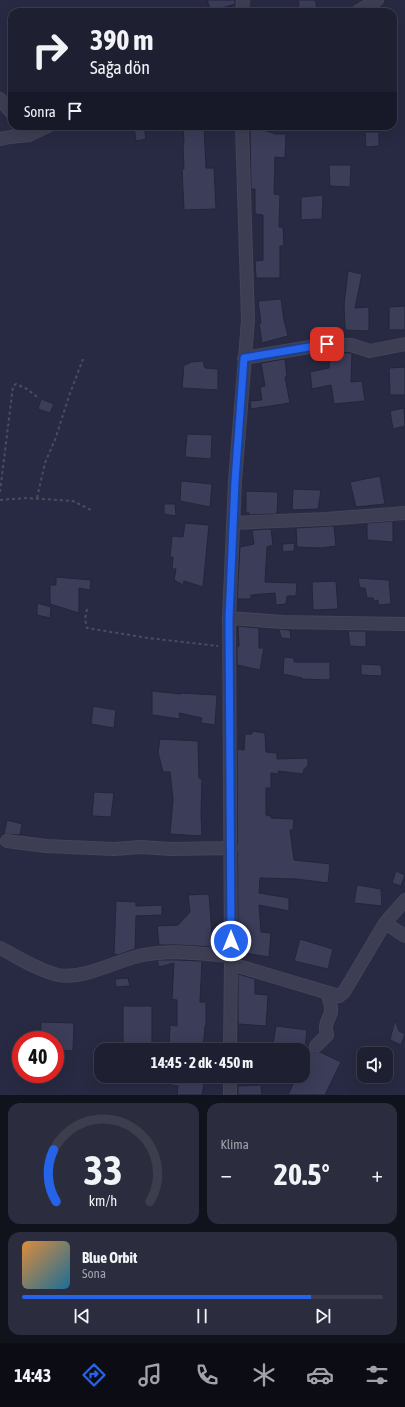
<!DOCTYPE html>
<html lang="tr">
<meta charset="utf-8">
<style>
:root{--surface:#1e2032;--page:#2b2d3e;--text:#f1f3f6;--muted:#a1a3ac;--line:#3c3e4d;--accent:#2563eb}
body{margin:0;font-family:"Asap Condensed",sans-serif;background:var(--page);color:var(--text);height:100vh;display:flex;flex-direction:column;font-size:15px;white-space:nowrap}
*{box-sizing:border-box;margin:0}
p{font-size:13px;color:var(--muted)}
.icon{flex:none;width:22px;height:22px;fill:none;stroke:currentColor;stroke-width:2;stroke-linecap:round;stroke-linejoin:round}
.map{position:relative;height:1095px;overflow:hidden}
.details{display:flex;flex-direction:column;gap:8px;padding:8px;background:#10121c;flex:1}
.details>*{flex:none}
.hud{position:absolute;left:8px;top:8px;width:389px;height:122px;border-radius:12px;box-shadow:0 4px 16px #0002,0 0 0 1px var(--line);background:#1e2032;color:var(--text);overflow:hidden}
.controls{position:absolute;left:357px;top:1047px;display:grid;gap:8px}
.controls a{display:grid;place-items:center;width:36px;height:36px;border-radius:8px;background:var(--surface);box-shadow:0 4px 16px #0002,0 0 0 1px var(--line);font-size:20px}
.speed{position:absolute;left:12px;top:1031px;display:flex;gap:8px;font-size:20px;font-weight:700;text-align:center}
.speed>*{display:grid;place-content:center;width:52px;height:52px;border-radius:50%;background:var(--surface);box-shadow:0 4px 16px #0002,0 0 0 1px var(--line);line-height:1}
.speed .limit{border:6px solid #d22;background:#fff;color:#111}
.pin{position:absolute;display:grid;place-items:center;width:34px;height:34px;color:#fff;margin:-17px;border-radius:8px;box-shadow:0 2px 6px #0006}
.me{position:absolute;width:44px;margin:-22px;rotate:0deg;stroke-linejoin:round;filter:drop-shadow(0 0 3px #0008)}
.turn{display:flex;align-items:center;gap:14px;height:84px;padding:0 16px;font-size:18px}
.turn .icon{width:52px;height:52px;stroke-width:2.5}
.turn b{display:block;font-size:28px;line-height:34px}
.then{display:flex;align-items:center;height:38px;padding:0 16px;background:#0003;gap:8px;font-size:15px}
.big{font-size:30px;font-weight:700;line-height:1.1}
.details .card{flex:1;display:flex;flex-direction:column;justify-content:center;gap:6px;min-width:0;padding:0 14px;border-radius:12px;background:var(--page)}
.details .dial{align-items:center;gap:0}
.dial svg{height:104px;overflow:visible;fill:none;stroke:var(--line);stroke-width:7;stroke-linecap:round;text-anchor:middle}
.dial text{fill:var(--text);stroke:none}
.song{display:flex;align-items:center;gap:12px}
.cover{width:48px;height:48px;border-radius:6px;background:linear-gradient(135deg,hsl(30 70% 55%),hsl(200 70% 35%))}
.played{height:4px;border-radius:2px;background:linear-gradient(90deg,var(--accent) 80%,var(--line) 80%)}
.keys{display:flex;justify-content:space-around;direction:ltr}
.heat{display:flex;justify-content:space-between;align-items:center;font-size:22px;direction:ltr}
.details .tiles{flex:1;display:grid;gap:8px;grid-template-columns:1fr 1fr}
.card:last-child{grid-column:span 2}
.trip{position:absolute;left:94px;top:1043px;width:216px;height:40px;border-radius:12px;background:var(--surface);box-shadow:0 4px 16px #0002,0 0 0 1px var(--line);font-weight:700;line-height:40px;text-align:center}
.tab-bar{display:flex;height:64px;justify-content:space-around;align-items:center;background:#0c0d14;color:var(--muted)}
.tab-bar .icon{width:28px;height:28px}
.tab-bar .active{color:var(--accent)}
.tab-bar b{font-size:18px;color:var(--text)}
.map>svg:first-child{display:block}
.building{fill:#3b3d59;stroke:#23253a}
.lines{fill:none;stroke-linecap:round;stroke-linejoin:round}
.minor-casing{stroke:#434559;stroke-width:14}
.path{stroke:#44515c;stroke-width:2;stroke-dasharray:3 3;stroke-linecap:butt}
.minor{stroke:#3d3e53;stroke-width:12}
.route-casing{stroke:#184099;stroke-width:10}
.route{stroke:#2563eb;stroke-width:7}
</style>
<div class="map">
<svg width="405" height="1095" viewBox="0 0 405 1095">
<rect width="100%" height="100%" fill="#282a43"/>
<path class="building" d="M207,0H235V4L211,11Z
M298,0H315L318,12H285L299,6Z
M134,126H144L146,139L136,141Z
M183,126H204L206,168H214L216,209L184,210L182,169H184L183,143H184Z
M250,129H260L276,134H286L285,158L275,157L274,194L280,195L279,227H283L284,246H280V278H256L255,261L263,260V215L255,214V189H251Z
M365,132H379V146L366,147Z
M329,165H351L350,187L330,186Z
M323,195L322,219L301,220V197Z
M348,271L362,274L355,308L369,307V331L345,330L344,305Z
M281,299L284,320L288,336L262,343L259,323H261L258,301Z
M405,306V330H389V307Z
M330,352L352,353L351,382L362,381L365,401L334,404L331,385L312,389L310,372L329,368Z
M285,359L287,377H285L290,403L251,409L250,401L262,400L260,387L265,386L261,363Z
M203,361L205,368L218,369V390L182,388L184,365L190,363V362Z
M405,367V395H390L389,368Z
M41,399L54,404L50,413L38,409Z
M404,408L405,426L393,429L390,411Z
M187,434L212,435L211,459L185,457Z
M380,476L385,504L356,507L350,482Z
M181,481L212,484L210,507L180,501Z
M293,489L321,490L318,509L292,510Z
M246,491L278,492L277,514L249,515V513H246Z
M164,504H175L176,516L164,514Z
M393,521V542L367,540V523Z
M185,523L209,525L203,587L184,581L183,585L174,580L176,569H172L173,557H170L172,536L183,537Z
M331,526H334L336,546L321,548L297,547L296,528Z
M271,529L273,545L267,547L265,582L297,583L296,596H287L286,604L276,605L275,593L251,595V599H237L240,547L254,544L252,530Z
M295,543L294,551L283,552L282,544Z
M56,577L91,580L90,590L79,588V613L50,604V585H56Z
M358,578L389,580L391,604L378,605V600L374,601L373,598H367L365,588H360Z
M336,581L338,609L313,610L312,582Z
M37,603L51,607L50,618L37,615Z
M238,626L259,628V648H264L260,670L237,665V647L239,646Z
M279,629L290,630L291,639L281,638Z
M348,631H366V647L350,646Z
M284,657L294,658V662H330V680L302,679V678L283,674Z
M361,664L381,665L382,676L361,675Z
M152,691L181,694V693L217,695L215,725L201,723L202,718L179,713L180,719L152,715Z
M93,706L116,710L114,728L91,724Z
M252,731L265,733L266,752L277,753V759L308,758V766L304,769L303,774L278,771L279,774L271,773V788H266V815L271,816V818L294,819L293,830H290L294,860L330,864L328,883L296,879L260,878L259,893L289,898V911L259,905L261,932L271,933L269,957L238,952L237,749L244,750L245,734H252Z
M160,739L198,741L199,778L202,779L201,814L202,836L170,834L173,799L170,772H163L158,752Z
M94,792L114,793L111,817L92,816Z
M7,820L22,824L20,835L4,834Z
M396,871L405,875L401,886L392,883Z
M357,885L381,889L382,906L354,903Z
M209,894L213,947L176,945H159L157,926L178,925L190,912L188,895Z
M116,901L136,902V906L162,905V915L136,916L135,949L118,955L114,954Z
M300,939L333,949L328,969L294,961Z
M157,960H176L202,961L200,1002H206V1026H205L203,1050H176L169,1048L170,1025L177,1026V1000L172,999L174,963L159,967Z
M238,974L255,979V994L268,995L266,1026L238,1024Z
M128,978L130,986L116,987L115,979Z
M123,1006H152V1050H123Z
M395,1020L399,1031L405,1034L401,1045L390,1040Z
M41,1022L74,1023L73,1051L55,1050V1040H40Z
M276,1026L307,1030L305,1050H272Z
M309,1048L314,1053L320,1052L341,1062L325,1095H288L297,1076H303V1061Z
M161,1076H185L205,1078L202,1095H177L178,1086L160,1083Z
M261,1085L262,1095H238V1086Z"/>
<g class="lines">
<defs>
<path id="minor" d="M242,12L243,0
M357,12L377,0
M0,99L12,113
M0,139L10,137L29,135L48,126
M244,358L327,344L351,345L370,351L405,344
M233,523L326,519L405,513
M229,618L282,622L405,624
M7,841L46,846L114,849L141,847L171,849L231,848
M385,923L405,936
M0,948C18,957 37,970 58,975C84,980 117,960 143,955C172,949 202,954 231,956
M231,964L339,996L344,992L385,923L405,900
M316,1046L327,1035C324,1024 328,1022 331,1012C332,1006 329,999 327,993
M230,1050L231,964L229,618L235,481L248,320L242,126
M230,1095V1076"/>
</defs>
<use href="#minor" class="minor-casing"/>
<path class="path" d="M0,492L13,386L16,384L27,389L37,397
M37,498L45,463L56,437L69,396L83,359
M0,500L27,498L73,501L91,510
M87,609L85,619L87,628L148,638L218,646"/>
<use href="#minor" class="minor"/>
</g>
<g class="lines">
<defs>
<path id="route" d="M231,941L229,618L235,481L244,358L327,344"/>
</defs>
<use href="#route" class="route-casing"/>
<use href="#route" class="route"/>
</g>
</svg>
<div class="controls">
<a><svg class="icon" aria-label="sound" viewBox="0 0 24 24"><path d="M4 9h4l5-4v14l-5-4H4zM17 9q2 3 0 6"/></svg></a>
</div>
<div class="speed"><div class="limit">40</div></div>
<div class="pin" style="left:327px;top:344px;background:#d93025"><svg class="icon" aria-label="arrive" viewBox="0 0 24 24"><path d="M6 21V4h12l-3 4 3 4H6"/></svg></div>
<svg class="me" style="left:231px;top:941px" viewBox="-20 -20 40 40"><circle r="17" fill="#2563eb" stroke="#fff" stroke-width="3"/><path d="M0-11L8 9 0 5-8 9z" fill="#fff"/></svg>
<div class="trip">14:45 · 2 dk · 450 m</div>
<div class="hud">
<div class="turn"><svg class="icon" aria-label="right" viewBox="0 0 24 24"><path d="M7 20v-9h11M14 6l5 5-5 5"/></svg><div><b>390 m</b>Sağa dön</div></div>
<div class="then">Sonra<svg class="icon" aria-label="arrive" viewBox="0 0 24 24"><path d="M6 21V4h12l-3 4 3 4H6"/></svg></div>
</div>
</div>
<section class="details">
<div class="tiles">
<div class="card dial"><svg viewBox="0 0 100 80">
<path d="M14 69A42 42 0 1 1 86 69"/>
<path d="M14 69A42 42 0 0 1 12 29" stroke="#2563eb"/>
<text x="50" y="56" font-size="32" font-weight="700">33</text>
<text x="50" y="72" font-size="11">km/h</text>
</svg></div>
<div class="card"><p>Klima</p>
<div class="heat"><a>−</a><b class="big">20.5°</b><a>+</a></div>
</div>
<div class="card">
<div class="song"><i class="cover"></i><div><b>Blue Orbit</b><p>Sona</p></div></div>
<div class="played"></div>
<div class="keys"><svg class="icon" aria-label="previous" viewBox="0 0 24 24"><path d="M18 5L8 12l10 7zM5 5v14"/></svg><svg class="icon" aria-label="pause" viewBox="0 0 24 24"><path d="M8 5v14M16 5v14"/></svg><svg class="icon" aria-label="next" viewBox="0 0 24 24"><path d="M6 5l10 7-10 7zM19 5v14"/></svg></div>
</div>
</div>
</section>
<nav class="tab-bar">
<b>14:43</b>
<svg class="icon active" aria-label="directions" viewBox="0 0 24 24"><path d="M12 3l9 9-9 9-9-9zM9 14v-3h6M13 9l2 2-2 2"/></svg>
<svg class="icon" aria-label="music" viewBox="0 0 24 24"><path d="M9 18V5l10-2v13"/><circle cx="6" cy="18" r="3"/><circle cx="16" cy="16" r="3"/></svg>
<svg class="icon" aria-label="phone" viewBox="0 0 24 24"><path d="M5 4h4l2 5-3 2q2 4 5 5l2-3 5 2v4C11 20 4 13 5 4z"/></svg>
<svg class="icon" aria-label="climate" viewBox="0 0 24 24"><path d="M12 3v18M4 7l16 10M4 17L20 7"/></svg>
<svg class="icon" aria-label="car" viewBox="0 0 24 24"><path d="M5 17H2v-5l4-1 3-4h7l3 4 3 1v5h-3M9 17h6M6 11h13"/><circle cx="7" cy="17" r="2"/><circle cx="17" cy="17" r="2"/></svg>
<svg class="icon" aria-label="filters" viewBox="0 0 24 24"><path d="M4 7h16M4 17h16"/><circle cx="9" cy="7" r="2"/><circle cx="15" cy="17" r="2"/></svg>
</nav>
